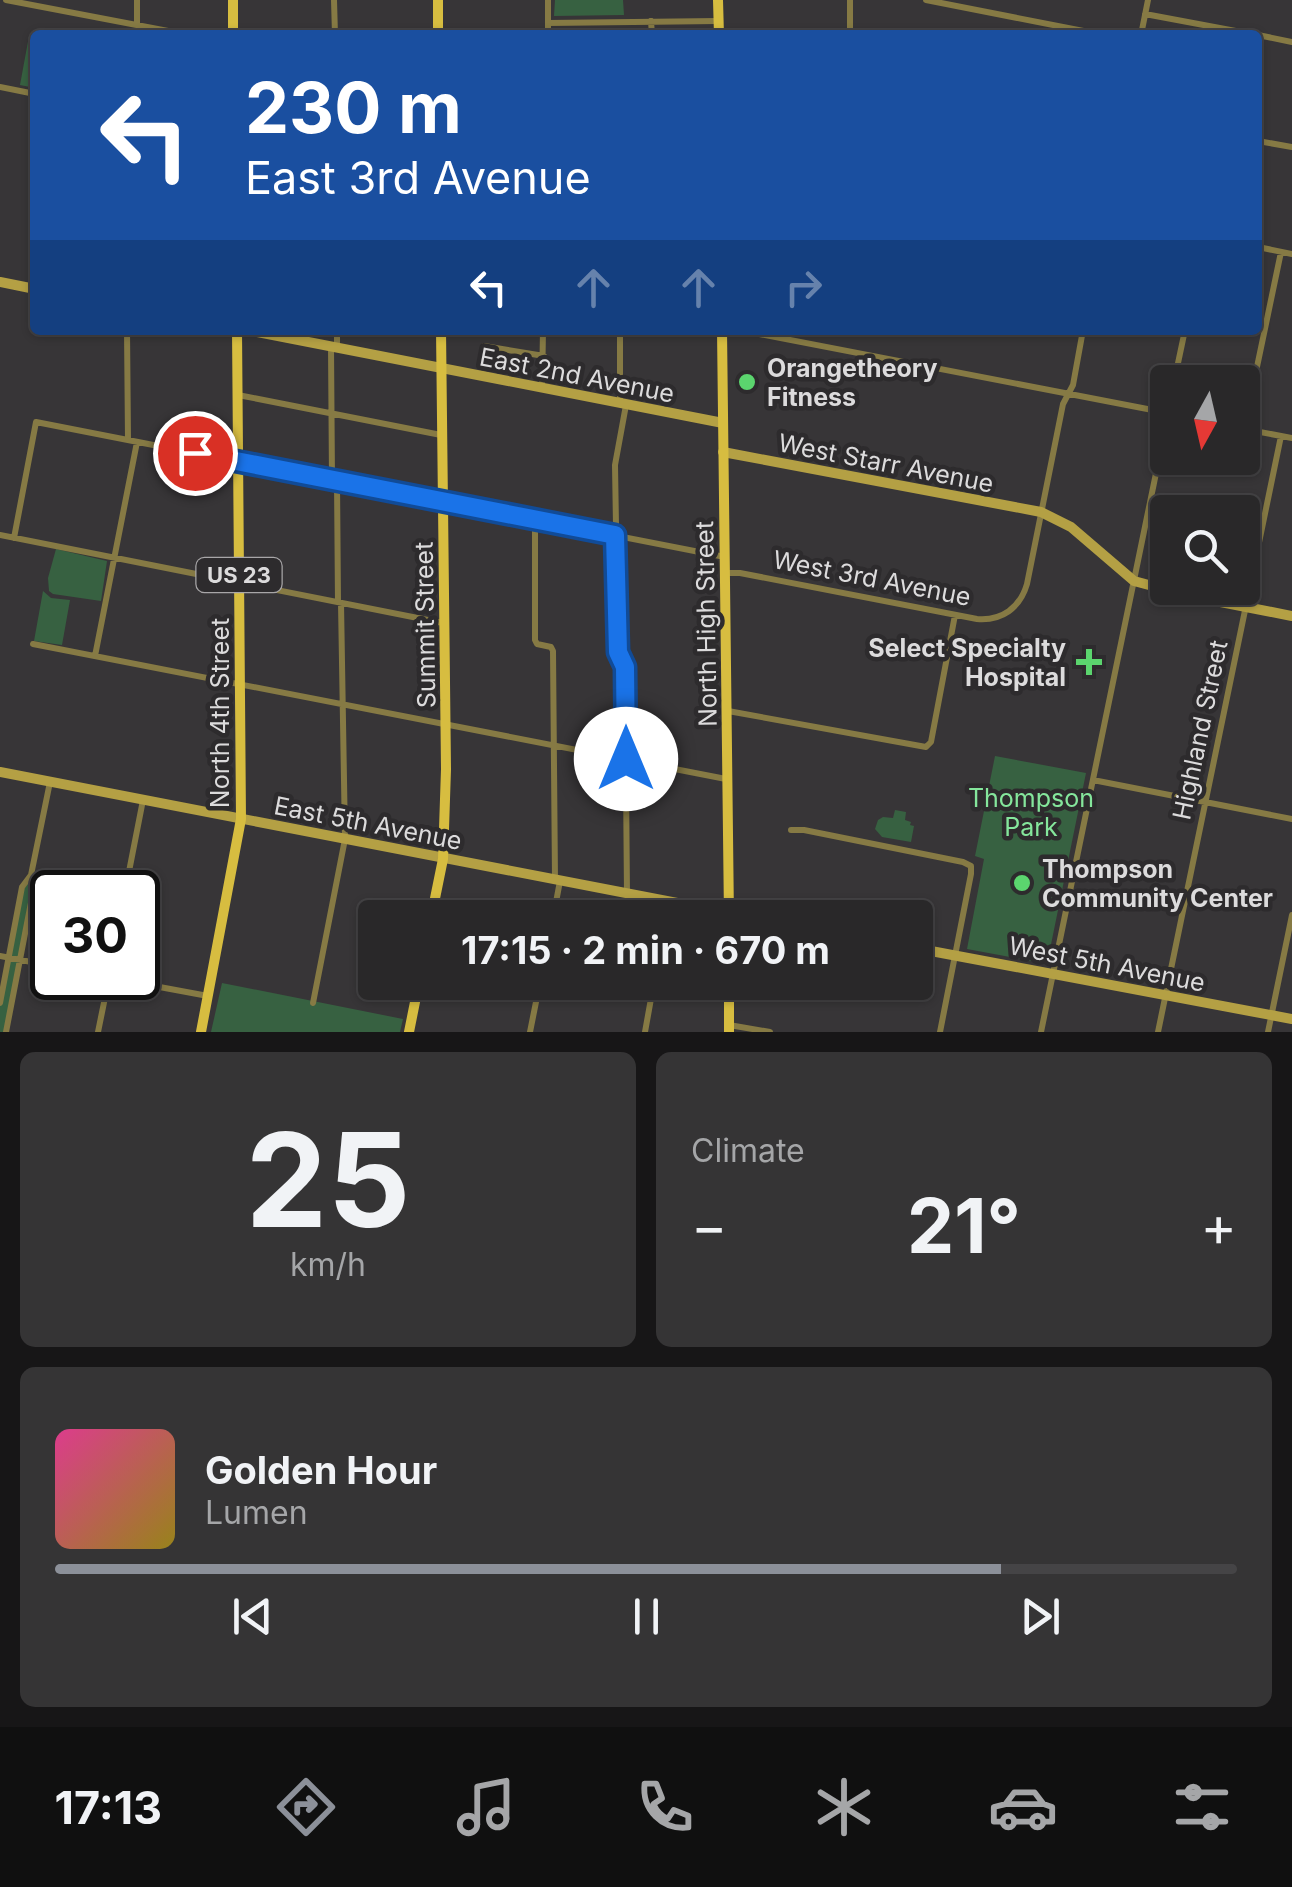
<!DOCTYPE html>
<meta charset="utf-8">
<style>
:root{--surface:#292829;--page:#353435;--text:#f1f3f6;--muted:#a5a6a8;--line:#454446;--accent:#8c9099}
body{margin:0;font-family:Inter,sans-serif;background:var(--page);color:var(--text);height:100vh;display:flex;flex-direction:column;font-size:38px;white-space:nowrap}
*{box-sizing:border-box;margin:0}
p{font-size:32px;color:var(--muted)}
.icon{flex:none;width:55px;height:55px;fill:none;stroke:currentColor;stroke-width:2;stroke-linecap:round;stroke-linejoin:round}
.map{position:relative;height:1032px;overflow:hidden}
.drawer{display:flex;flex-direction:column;gap:20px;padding:20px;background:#171617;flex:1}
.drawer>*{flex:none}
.guide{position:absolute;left:30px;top:30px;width:1232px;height:305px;border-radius:10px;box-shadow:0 2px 8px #0004,0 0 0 2px var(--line);background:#1a4fa0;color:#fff;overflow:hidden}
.needle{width:65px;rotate:188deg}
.buttons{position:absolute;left:1150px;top:365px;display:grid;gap:20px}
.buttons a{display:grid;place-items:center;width:110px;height:110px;border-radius:10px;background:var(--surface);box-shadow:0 2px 8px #0004,0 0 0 2px var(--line);font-size:50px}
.speed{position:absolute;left:30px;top:870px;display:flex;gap:20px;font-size:50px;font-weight:700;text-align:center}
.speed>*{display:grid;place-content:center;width:130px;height:130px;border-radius:50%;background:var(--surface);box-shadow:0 2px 8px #0004,0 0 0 2px var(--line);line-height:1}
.speed .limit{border:5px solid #111;border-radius:15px;background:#fff;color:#111}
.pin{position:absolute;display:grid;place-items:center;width:85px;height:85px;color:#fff;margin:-42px;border:5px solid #fff;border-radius:50%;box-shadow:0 2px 10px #0007}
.me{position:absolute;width:110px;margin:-55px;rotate:0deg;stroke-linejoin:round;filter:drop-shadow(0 0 8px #0008)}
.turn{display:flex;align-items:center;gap:35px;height:210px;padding:0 50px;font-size:45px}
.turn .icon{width:130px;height:130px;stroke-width:2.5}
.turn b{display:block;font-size:70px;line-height:85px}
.lanes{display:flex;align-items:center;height:95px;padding:0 50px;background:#0003;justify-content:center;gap:50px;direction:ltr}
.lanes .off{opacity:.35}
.big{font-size:75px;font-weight:700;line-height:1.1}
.drawer .widget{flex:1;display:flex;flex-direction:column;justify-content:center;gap:15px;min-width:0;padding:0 35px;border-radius:15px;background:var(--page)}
.drawer .dial{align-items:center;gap:0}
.dial b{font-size:130px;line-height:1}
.song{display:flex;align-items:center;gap:30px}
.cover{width:120px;height:120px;border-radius:15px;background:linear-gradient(135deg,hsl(330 70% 55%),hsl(50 70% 35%))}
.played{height:10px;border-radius:5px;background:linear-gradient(90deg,var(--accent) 80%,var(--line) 80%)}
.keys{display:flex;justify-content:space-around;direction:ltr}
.heat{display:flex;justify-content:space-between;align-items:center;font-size:55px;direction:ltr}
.drawer .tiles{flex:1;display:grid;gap:20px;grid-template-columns:1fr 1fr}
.widget:last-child{grid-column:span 2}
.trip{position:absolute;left:358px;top:900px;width:575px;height:100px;border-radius:10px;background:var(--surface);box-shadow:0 2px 8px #0004,0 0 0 2px var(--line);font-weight:700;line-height:100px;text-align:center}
.tab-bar{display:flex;height:160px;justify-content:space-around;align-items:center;background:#101010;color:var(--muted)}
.tab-bar .icon{width:70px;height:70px}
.tab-bar .on{color:var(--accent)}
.tab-bar b{font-size:45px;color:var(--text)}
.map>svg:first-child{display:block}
.green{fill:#376141}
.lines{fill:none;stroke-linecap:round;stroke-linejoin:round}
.street{stroke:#867a44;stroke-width:6}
.secondary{stroke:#b4a044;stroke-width:10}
.primary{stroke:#d7bd40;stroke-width:10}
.route-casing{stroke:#114b97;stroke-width:25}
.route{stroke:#1a73e8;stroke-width:18}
.poi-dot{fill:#5bd56e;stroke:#2d2b2d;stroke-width:4}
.labels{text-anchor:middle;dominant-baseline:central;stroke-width:9;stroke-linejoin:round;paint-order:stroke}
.shield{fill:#2d2b2d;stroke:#a8a6a8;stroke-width:2.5}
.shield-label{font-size:22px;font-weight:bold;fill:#dcdbdc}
.poi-label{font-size:25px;font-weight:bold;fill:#dcdbdc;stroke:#2d2b2d;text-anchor:start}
.street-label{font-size:25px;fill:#dcdbdc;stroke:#2d2b2d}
.park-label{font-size:25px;fill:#85e69c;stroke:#2d2b2d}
</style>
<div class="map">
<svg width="1292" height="1032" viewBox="0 0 1292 1032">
<rect width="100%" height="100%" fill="#373537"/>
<path class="green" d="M555,0H623L624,15L554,16Z
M29,36H35V49C30,52 29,60 31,66H35V88L20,85Z
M56,549L107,561L101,601L53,594L49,591L48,578Z
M43,591L51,598L70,600L62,645L34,641Z
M995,756L1086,773L1047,964L967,949L984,859L975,856Z
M895,810L906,812L905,820L911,822L910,825L914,826L911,842L882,837L875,829L878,820L883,817L893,818Z
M33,881L6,1032H0V1003L24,883Z
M222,983L403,1019L400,1032H211Z"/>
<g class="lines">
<path class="street" d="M6,0L189,35
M137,0V35
M334,0L335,35
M548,0V35
M850,0V35
M926,0L1104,35
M1145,14L1257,35
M651,21L652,35
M548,23L718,21
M1141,35L1148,0
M1258,35L1292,42
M0,87L35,94
M1258,141L1292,147
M1258,247L1292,254
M127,330L128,440
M337,330V348
M620,330V404
M739,330L1168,413
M484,346L544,356
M331,347L332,480
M1174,382L1185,330
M542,389L543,330
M238,395L441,435
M626,405L615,465L618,648L625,667L627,894
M1244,429L1281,252
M1244,429L1292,438
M337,481L338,602
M535,520V640L537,644L551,647L553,651L555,880
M0,535L443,623
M14,538L36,422L725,557
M726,573H740L977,619C1002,621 1020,608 1027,584L1063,404L1073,385L1083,330
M33,644L726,779
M95,656L137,442
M728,711L926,747L931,742L955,615
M1093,780L1292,819
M791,830H804L963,862L971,866V874L940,1032
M125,892L143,800
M553,918L560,881
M667,918L670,902
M0,956L52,966
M111,978L208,996
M0,1003L22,887L31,875
M313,1003L345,839L341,603
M729,1025L770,1032
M6,1032L34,887L31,875L50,782
M98,1032L109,978
M530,1032L540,982
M645,1032L654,982
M1041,1032L1168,415
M1158,1032L1281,436
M1268,1032L1292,915"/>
<path class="secondary" d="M0,282L35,289
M247,330L723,423
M723,452L1041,512L1071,527L1134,581L1190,596L1292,616
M0,772L755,918
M915,948L1292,1019"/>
<path class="primary" d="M438,0V35
M718,0L719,35
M233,35V0
M722,330L729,918
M431,918L443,859L446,769L441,330
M729,982V1032
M201,1032L241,819L237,330
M409,1032L419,982"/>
</g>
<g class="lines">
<defs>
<path id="route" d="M195,453L615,535L618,652L625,667L626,759"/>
</defs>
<use href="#route" class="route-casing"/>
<use href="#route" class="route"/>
</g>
<g class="poi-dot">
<circle cx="747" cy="382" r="10"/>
<path d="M1084 647h10v10h10v10h-10v10h-10v-10h-10v-10h10z"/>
<circle cx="1022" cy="883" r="10"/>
</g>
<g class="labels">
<rect class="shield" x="196.5" y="558" width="85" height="34" rx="8"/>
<g class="shield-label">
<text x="239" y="575">US 23</text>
</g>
<g class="poi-label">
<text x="767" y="368">Orangetheory<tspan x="767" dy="29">Fitness</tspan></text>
<text x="1066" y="648" text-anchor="end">Select Specialty<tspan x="1066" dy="29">Hospital</tspan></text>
<text x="1042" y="869">Thompson<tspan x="1042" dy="29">Community Center</tspan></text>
</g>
<g class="street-label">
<text transform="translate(577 375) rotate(11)">East 2nd Avenue</text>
<text transform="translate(886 463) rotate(11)">West Starr Avenue</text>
<text transform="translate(872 578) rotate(11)">West 3rd Avenue</text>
<text transform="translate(706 624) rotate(-91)">North High Street</text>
<text transform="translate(425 625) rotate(-91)">Summit Street</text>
<text transform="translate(220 713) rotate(-90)">North 4th Street</text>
<text transform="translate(1200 730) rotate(-78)">Highland Street</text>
<text transform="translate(368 823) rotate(11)">East 5th Avenue</text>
<text transform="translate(1107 964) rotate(11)">West 5th Avenue</text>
</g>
<g class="park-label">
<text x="1031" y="798">Thompson<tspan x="1031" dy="29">Park</tspan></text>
</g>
</g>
</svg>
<div class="buttons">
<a><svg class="needle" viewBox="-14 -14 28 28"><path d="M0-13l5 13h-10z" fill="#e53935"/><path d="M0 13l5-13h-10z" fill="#a5a6a8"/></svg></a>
<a><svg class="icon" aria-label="search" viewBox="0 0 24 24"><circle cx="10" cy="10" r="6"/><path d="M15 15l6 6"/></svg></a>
</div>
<div class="speed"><div class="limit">30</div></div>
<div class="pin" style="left:195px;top:453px;background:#d93025"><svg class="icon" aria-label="arrive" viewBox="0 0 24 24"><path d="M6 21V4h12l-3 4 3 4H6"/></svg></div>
<svg class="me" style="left:626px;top:759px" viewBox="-20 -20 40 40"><circle r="19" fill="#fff"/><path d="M0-13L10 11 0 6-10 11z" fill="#1a73e8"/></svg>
<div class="trip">17:15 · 2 min · 670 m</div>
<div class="guide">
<div class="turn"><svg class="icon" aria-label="left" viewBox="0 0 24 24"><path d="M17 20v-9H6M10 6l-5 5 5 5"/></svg><div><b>230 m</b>East 3rd Avenue</div></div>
<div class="lanes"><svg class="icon" aria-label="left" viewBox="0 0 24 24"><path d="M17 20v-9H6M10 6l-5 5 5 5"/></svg><svg class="icon off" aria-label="ahead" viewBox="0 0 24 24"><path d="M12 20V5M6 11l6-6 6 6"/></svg><svg class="icon off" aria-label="ahead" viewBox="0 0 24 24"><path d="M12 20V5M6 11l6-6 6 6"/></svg><svg class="icon off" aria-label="right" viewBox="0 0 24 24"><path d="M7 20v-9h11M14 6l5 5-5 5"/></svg></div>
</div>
</div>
<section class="drawer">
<div class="tiles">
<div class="widget dial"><b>25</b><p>km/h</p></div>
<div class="widget"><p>Climate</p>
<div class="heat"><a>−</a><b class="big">21°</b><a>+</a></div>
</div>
<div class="widget">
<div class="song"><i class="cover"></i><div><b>Golden Hour</b><p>Lumen</p></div></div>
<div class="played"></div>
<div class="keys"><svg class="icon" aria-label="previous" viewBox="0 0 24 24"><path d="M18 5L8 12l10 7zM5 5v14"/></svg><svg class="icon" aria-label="pause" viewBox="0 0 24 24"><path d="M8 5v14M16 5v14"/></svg><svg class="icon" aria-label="next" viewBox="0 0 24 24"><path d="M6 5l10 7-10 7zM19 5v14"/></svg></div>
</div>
</div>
</section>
<nav class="tab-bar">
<b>17:13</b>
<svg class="icon on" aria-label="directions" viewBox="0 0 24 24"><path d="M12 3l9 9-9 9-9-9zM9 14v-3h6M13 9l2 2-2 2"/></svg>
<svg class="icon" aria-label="music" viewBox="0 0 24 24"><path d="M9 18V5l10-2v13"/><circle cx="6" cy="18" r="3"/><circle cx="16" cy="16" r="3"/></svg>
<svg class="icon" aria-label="phone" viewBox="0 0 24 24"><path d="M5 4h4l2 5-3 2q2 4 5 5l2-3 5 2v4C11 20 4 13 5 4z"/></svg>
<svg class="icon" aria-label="climate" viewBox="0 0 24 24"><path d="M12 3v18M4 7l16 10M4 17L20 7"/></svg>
<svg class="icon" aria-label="car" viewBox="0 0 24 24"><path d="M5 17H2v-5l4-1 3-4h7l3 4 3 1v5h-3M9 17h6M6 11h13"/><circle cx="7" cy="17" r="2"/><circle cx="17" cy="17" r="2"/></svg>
<svg class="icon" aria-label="filters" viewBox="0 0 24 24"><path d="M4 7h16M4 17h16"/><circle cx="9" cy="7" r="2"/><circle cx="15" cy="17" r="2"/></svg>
</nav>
